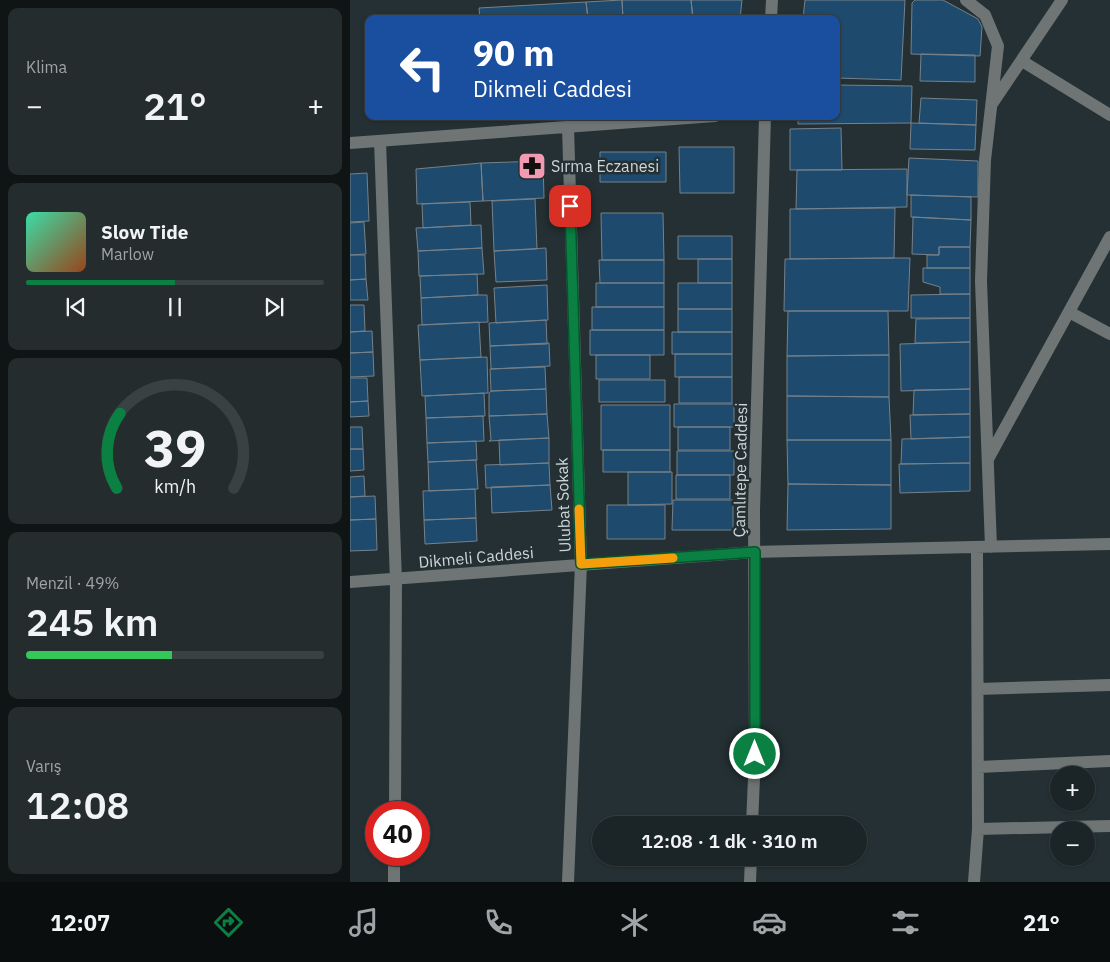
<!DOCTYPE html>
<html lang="tr">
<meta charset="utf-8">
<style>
:root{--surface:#1b2426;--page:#242c2e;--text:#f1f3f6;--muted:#a0a4a7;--line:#394143;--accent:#0b8043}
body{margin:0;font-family:"IBM Plex Sans",sans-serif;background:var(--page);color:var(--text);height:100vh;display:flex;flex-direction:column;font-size:19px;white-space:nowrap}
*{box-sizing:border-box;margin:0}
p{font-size:16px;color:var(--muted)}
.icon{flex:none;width:28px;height:28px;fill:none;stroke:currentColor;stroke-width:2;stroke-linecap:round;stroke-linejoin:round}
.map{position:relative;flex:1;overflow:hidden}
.drawer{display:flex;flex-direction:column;gap:8px;padding:8px;background:#0f1415;width:350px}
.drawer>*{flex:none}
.guide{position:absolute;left:15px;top:15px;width:475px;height:105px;border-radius:10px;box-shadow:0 1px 4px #0004,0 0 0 1px var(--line);background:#1a4fa0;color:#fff;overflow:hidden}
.fabs{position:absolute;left:700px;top:766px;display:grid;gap:10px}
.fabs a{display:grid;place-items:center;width:45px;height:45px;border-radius:50%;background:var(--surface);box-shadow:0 1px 4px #0004,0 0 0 1px var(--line);font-size:25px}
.speed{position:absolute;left:15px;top:801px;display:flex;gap:10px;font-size:25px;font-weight:700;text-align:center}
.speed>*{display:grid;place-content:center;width:65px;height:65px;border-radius:50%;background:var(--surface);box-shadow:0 1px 4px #0004,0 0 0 1px var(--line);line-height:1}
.speed .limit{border:8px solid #d22;background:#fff;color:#111}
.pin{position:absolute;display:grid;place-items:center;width:42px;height:42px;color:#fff;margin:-21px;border-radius:10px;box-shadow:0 2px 8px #0006}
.me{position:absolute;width:55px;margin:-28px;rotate:0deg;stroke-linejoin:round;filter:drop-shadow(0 0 4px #0008)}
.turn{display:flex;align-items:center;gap:18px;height:105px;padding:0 25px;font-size:22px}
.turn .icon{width:65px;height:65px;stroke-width:2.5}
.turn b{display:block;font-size:35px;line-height:42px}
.big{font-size:38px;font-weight:600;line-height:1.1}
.drawer .widget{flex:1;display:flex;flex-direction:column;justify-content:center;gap:8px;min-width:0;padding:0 18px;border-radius:10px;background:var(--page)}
.drawer .dial{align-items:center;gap:0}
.dial svg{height:130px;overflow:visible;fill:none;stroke:var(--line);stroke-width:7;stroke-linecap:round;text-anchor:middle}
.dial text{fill:var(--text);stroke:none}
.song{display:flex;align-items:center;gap:15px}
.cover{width:60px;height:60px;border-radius:8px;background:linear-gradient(135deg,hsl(160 70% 55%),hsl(20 70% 35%))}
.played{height:5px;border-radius:2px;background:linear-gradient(90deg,var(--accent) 50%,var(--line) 50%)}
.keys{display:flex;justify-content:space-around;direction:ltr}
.heat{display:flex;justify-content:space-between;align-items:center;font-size:28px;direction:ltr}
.charge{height:8px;border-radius:4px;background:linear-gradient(90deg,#34c759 49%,var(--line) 0)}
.trip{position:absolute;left:242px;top:816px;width:275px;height:50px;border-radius:25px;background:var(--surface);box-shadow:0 1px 4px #0004,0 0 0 1px var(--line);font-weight:600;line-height:50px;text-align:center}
.menu{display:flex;height:80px;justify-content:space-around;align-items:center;background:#0b0e0f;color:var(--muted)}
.menu .icon{width:35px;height:35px}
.menu .on{color:var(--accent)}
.menu b{font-size:22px;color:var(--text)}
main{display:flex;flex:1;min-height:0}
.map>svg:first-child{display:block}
.building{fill:#1e4b6d;stroke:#778189}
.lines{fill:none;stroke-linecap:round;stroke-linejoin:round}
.minor{stroke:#6f7574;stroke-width:12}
.route-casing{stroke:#07532c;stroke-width:12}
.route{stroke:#0b8043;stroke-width:9}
.slow{stroke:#f59e0b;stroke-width:9}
.labels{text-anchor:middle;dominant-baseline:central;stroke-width:5;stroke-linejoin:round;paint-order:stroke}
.poi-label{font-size:16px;fill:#cfd6d8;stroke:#243033;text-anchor:start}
.street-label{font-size:16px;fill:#cfd6d8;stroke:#243033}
</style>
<main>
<section class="drawer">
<div class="widget"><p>Klima</p>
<div class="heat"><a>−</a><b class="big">21°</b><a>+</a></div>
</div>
<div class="widget">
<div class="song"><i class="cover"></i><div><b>Slow Tide</b><p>Marlow</p></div></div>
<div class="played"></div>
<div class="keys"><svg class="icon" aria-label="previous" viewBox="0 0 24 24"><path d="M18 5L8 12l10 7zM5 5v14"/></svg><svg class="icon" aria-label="pause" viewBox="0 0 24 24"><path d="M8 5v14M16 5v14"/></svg><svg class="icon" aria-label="next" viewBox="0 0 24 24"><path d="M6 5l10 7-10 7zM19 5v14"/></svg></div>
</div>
<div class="widget dial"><svg viewBox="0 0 100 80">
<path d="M14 69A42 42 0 1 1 86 69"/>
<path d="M14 69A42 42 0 0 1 16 23" stroke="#0b8043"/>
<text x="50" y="56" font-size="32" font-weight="700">39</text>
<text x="50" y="72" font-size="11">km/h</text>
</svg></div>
<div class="widget"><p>Menzil · 49%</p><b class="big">245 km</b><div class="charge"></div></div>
<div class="widget"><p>Varış</p><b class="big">12:08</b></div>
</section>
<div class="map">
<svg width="760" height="882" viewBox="0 0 760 882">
<rect width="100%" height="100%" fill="#243033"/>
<path class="building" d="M272,0H341L343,19H273Z
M272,0L273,19H238L236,2Z
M341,0H392L390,19H343Z
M455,0H555L551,80L486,78V19H453Z
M565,0H593L628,19L632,27L630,56L561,54L562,3Z
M236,2L238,19H130L129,8Z
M571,54L625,55V82L570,81Z
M486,85L562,86L561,123L448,124V116H486Z
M571,98L627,100L626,125L569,123Z
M561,123L626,125L625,150L560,149Z
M491,128L492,170H440V129Z
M329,147H384V193H330Z
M250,152H316V182H250Z
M559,158L628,161V197L557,195Z
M193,161L194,198L133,201L131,163Z
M131,163L133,201L67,204L66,169Z
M557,169V207L446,209L447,170Z
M17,173L19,221L0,222V174Z
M561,195L621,197V220L561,217Z
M185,199L187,249L144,251L142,201Z
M120,202L121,225L73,228L72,204Z
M545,208L544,258L440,259V209Z
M251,213H313L314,260H252Z
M563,217L621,220L620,247H589V255L562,254Z
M14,222L16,254L0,255V223Z
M131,225L132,248L68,251L66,228Z
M328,236H382V259H328Z
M589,247H620V268H577V255H589Z
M132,248L134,274L69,276L68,251Z
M196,248L197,280L146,282L144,251Z
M0,255H15L16,279L0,280Z
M544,258H560L558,311H434L435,259Z
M348,259H382V283H348Z
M249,260H314V283H250Z
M573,268H620V294H590V287L573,282Z
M127,274L128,295L71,298L70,276Z
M16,279L18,300H0V280Z
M246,283H314V307H246Z
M328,283H382V309H328Z
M197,285L198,320L146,323L144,288Z
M620,294V318H561V295Z
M128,295H137L138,322L72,325L71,298Z
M0,305H14L15,331L0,332Z
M242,307H314V330H242Z
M328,309H382V332H328Z
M438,311H538L539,355L437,356Z
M620,318V342L565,343L566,319Z
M196,320L197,344L140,346L139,323Z
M129,322L131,357L70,360L68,325Z
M240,330H314V355H240Z
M22,331L23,352L0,353V332Z
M322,332H382V354H322Z
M620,342V389L551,391L550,344Z
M199,343L200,366L141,369L140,346Z
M23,352L24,376L0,377V353Z
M325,354H382V377H325Z
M246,355H300V379H246Z
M539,355V397L437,396V356Z
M137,357L138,393L72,396L70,360Z
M195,367L196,389L141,391L140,369Z
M329,377H382V403H329Z
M0,378H17L18,401L0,402Z
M249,380H315V402H249Z
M196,389L197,414L139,416V393L141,391Z
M620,389V414L563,415L564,390Z
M134,393L135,416L76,418L75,396Z
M437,396L539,397L541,440H437Z
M18,401L19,416L0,417V402Z
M324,404H384V427H324Z
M251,405H320V450H251Z
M197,414L199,438L139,441L141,440L139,416Z
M620,414V437L561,439L560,415Z
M133,416L134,441L77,443L76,418Z
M0,427H12L13,449H0Z
M328,427H380V450H328Z
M620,437V463L551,464L552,439Z
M199,438V463L150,465L149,440Z
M437,440H541V485L438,484Z
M126,441L127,460L78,462L77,443Z
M0,449H13L14,470L0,471Z
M253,450H320V472H253Z
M327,451H384V475H327Z
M126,460L128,489L79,491L78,462Z
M199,463L200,485L136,488L135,465Z
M620,463V491L550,493L549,464Z
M278,472H322V504L278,505Z
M326,475H380V499H326Z
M14,476L15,496L0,497V477Z
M438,484L541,485V529L437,530Z
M200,485L202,510L142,513L141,487Z
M125,489L126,518L74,520L73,491Z
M25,496L26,519L0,520V497Z
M323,500H383V530H322Z
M257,505H315V539H257Z
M126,518L127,541L75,544L74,520Z
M26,519L27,550L0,551V520Z"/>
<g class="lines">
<path class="minor" d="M616,0L635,15L648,46L635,160L631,281L641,547
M421,19L422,0
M672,61L760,115
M642,104L712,0
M218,127L231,564L218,882
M30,141L46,581L45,812
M0,143L365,116
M719,312L760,334
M638,459L760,237
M627,547L628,829
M0,582L405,552L760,544
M628,689L760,685
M628,767L760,761
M402,825L405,754L404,510L415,116
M44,882V855
M400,882L401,858
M624,882L628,829L760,826"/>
</g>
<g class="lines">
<defs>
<path id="route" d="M220,206L231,564L405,552V754"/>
</defs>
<use href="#route" class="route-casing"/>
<use href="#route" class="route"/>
<path class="slow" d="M229,509L231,564L323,558"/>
</g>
<defs>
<symbol id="pharmacy-square" viewBox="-11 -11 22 22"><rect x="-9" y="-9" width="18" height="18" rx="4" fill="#f19ab1" stroke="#243033"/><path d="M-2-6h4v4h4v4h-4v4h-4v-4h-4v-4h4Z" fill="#111"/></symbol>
</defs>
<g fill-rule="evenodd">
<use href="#pharmacy-square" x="166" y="150" width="32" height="32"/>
</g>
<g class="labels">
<g class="poi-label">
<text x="201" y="166">Sırma Eczanesi</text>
</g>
<g class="street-label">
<text transform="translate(390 470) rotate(-89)">Çamlıtepe Caddesi</text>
<text transform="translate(213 505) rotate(-92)">Ulubat Sokak</text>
<text transform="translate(126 557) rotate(-5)">Dikmeli Caddesi</text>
</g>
</g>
</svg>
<div class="fabs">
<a>+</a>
<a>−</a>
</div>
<div class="speed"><div class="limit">40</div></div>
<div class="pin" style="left:220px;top:206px;background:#d93025"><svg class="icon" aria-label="arrive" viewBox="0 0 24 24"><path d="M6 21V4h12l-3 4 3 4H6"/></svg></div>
<svg class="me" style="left:405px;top:754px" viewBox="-20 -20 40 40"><circle r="17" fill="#0b8043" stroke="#fff" stroke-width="3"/><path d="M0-11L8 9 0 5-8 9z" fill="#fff"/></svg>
<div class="trip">12:08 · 1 dk · 310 m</div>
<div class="guide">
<div class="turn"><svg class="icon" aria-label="left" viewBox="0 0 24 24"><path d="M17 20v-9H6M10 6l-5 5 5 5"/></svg><div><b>90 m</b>Dikmeli Caddesi</div></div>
</div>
</div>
</main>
<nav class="menu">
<b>12:07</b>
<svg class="icon on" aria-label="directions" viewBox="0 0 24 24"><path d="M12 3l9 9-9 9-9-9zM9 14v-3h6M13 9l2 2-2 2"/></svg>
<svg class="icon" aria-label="music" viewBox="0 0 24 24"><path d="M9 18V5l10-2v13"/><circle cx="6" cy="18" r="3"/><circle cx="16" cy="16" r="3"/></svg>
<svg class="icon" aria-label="phone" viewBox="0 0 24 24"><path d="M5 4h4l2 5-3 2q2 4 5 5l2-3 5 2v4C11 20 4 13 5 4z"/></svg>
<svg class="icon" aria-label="climate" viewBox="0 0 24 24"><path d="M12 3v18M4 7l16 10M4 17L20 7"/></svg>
<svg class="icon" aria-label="car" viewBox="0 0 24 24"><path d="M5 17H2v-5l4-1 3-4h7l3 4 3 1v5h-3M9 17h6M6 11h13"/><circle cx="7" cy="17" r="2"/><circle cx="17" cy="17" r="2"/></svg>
<svg class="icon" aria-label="filters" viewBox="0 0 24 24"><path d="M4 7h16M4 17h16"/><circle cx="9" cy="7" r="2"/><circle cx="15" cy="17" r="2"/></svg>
<b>21°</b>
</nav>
